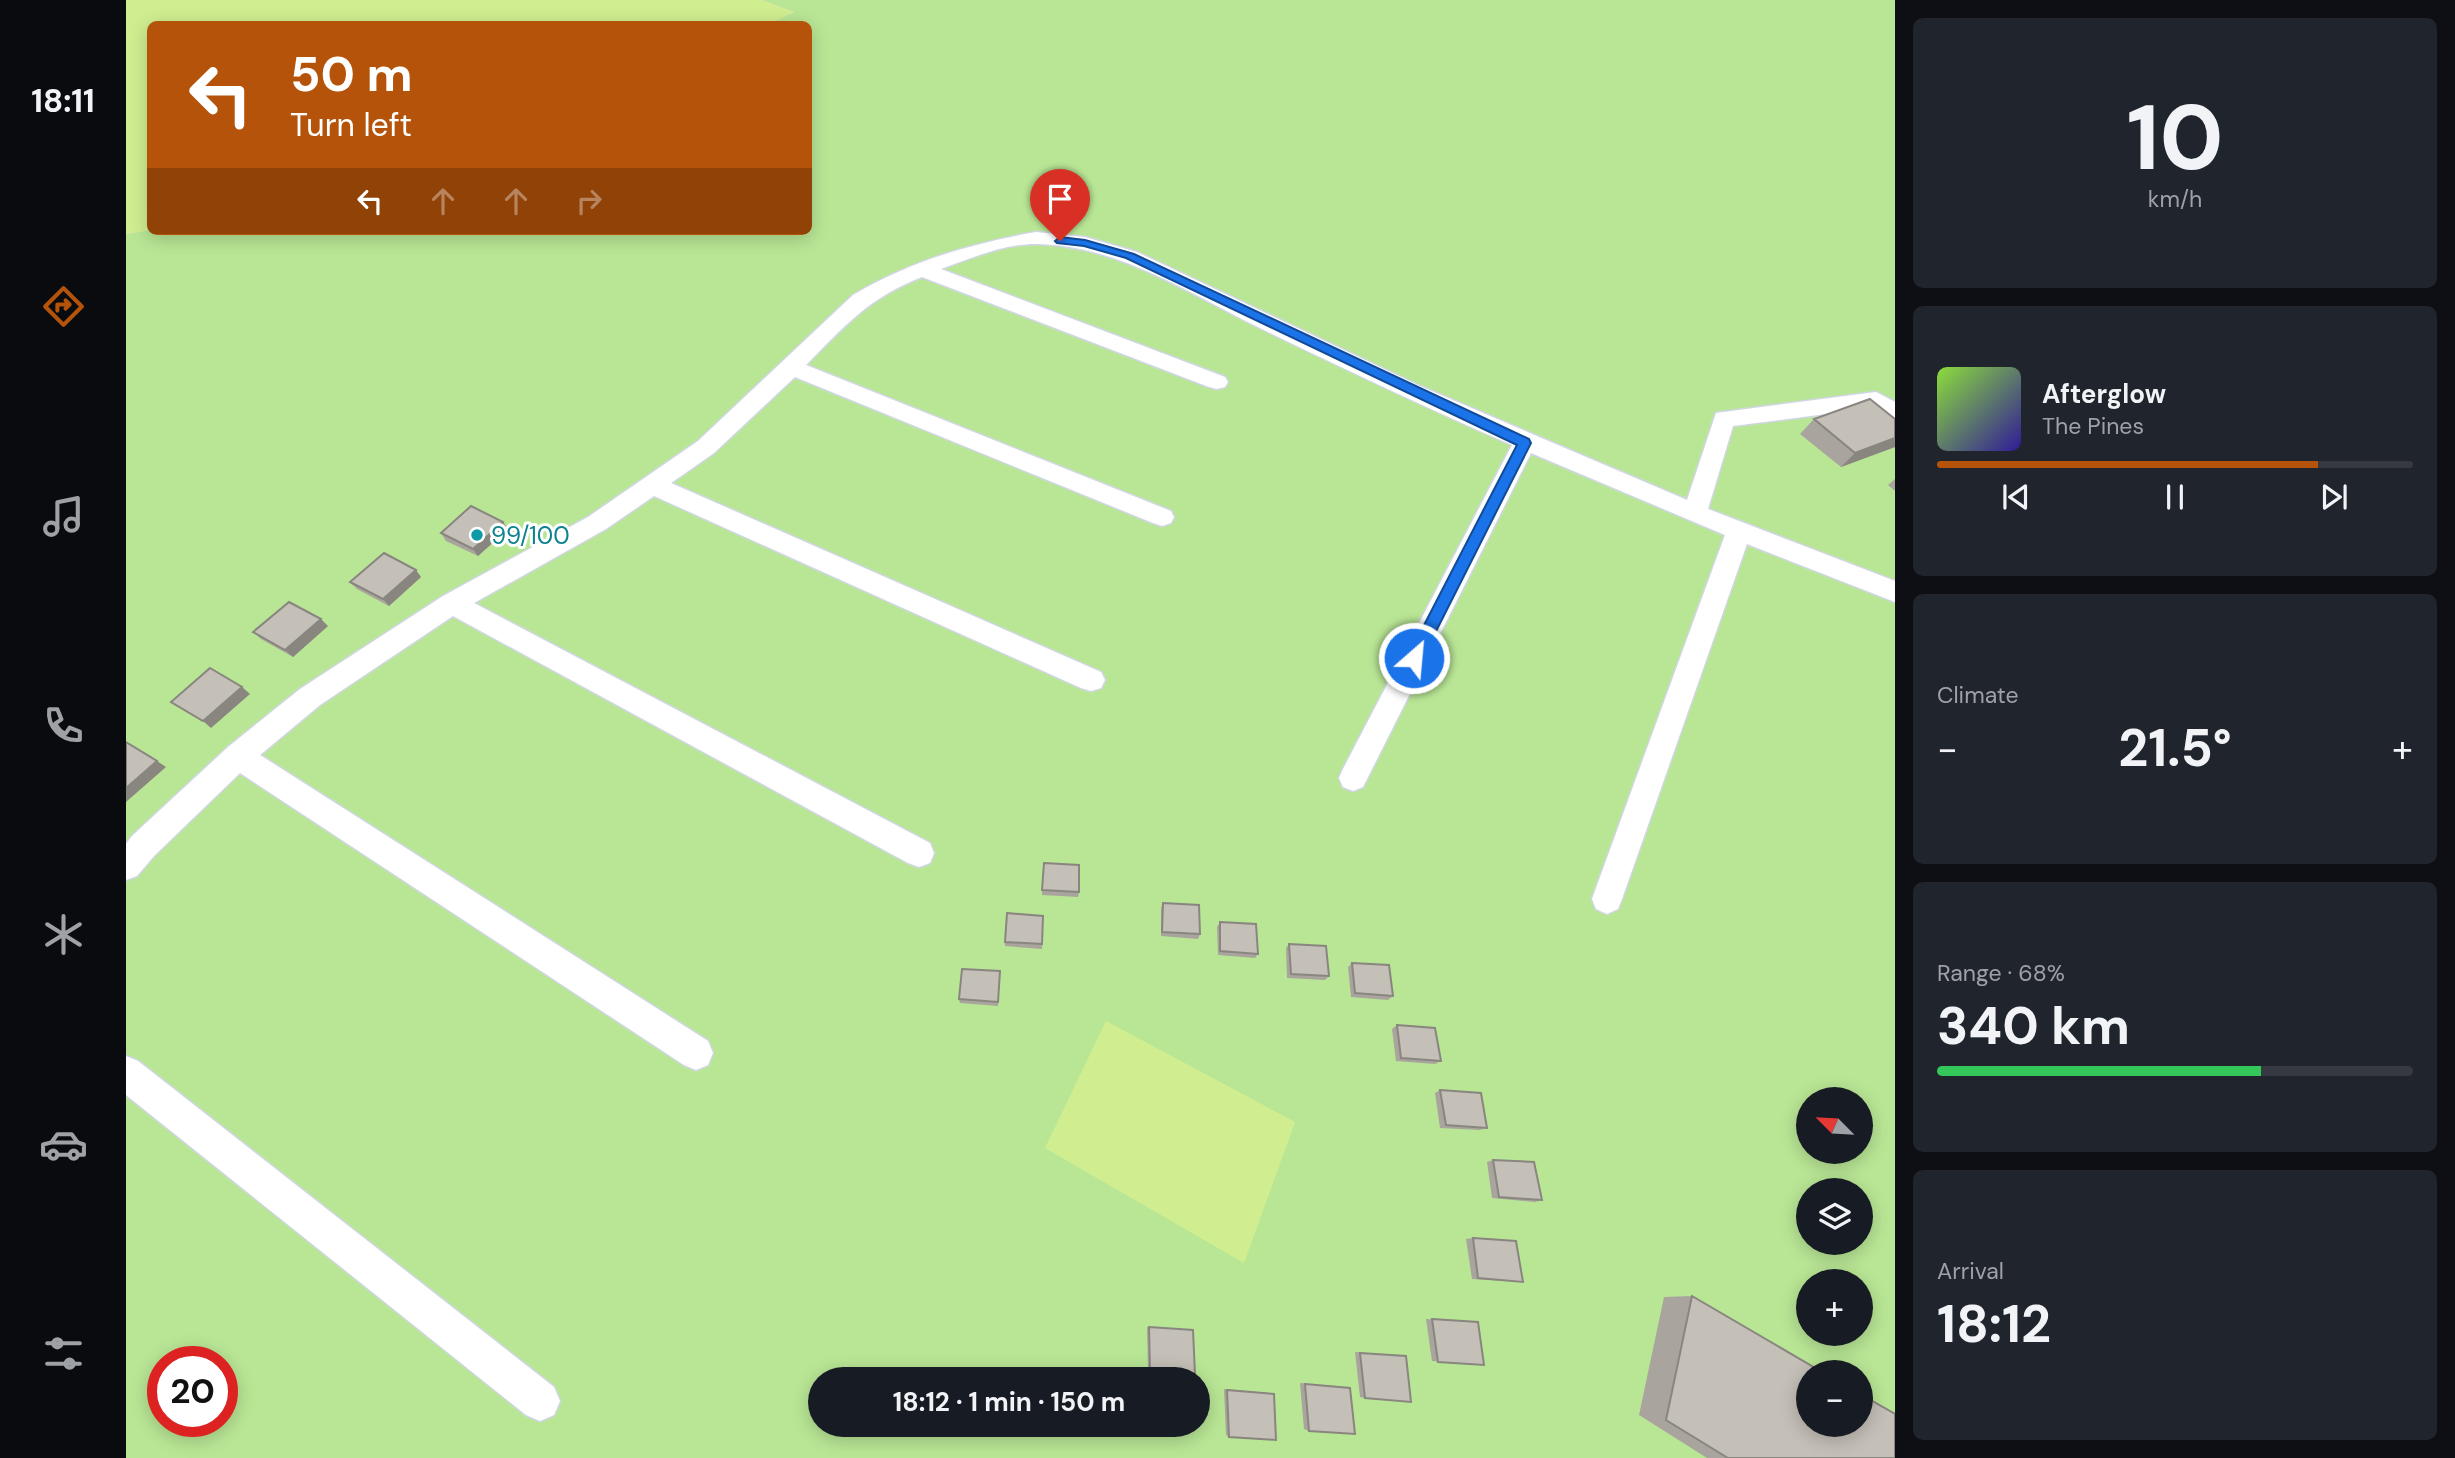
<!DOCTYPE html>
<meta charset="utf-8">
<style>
:root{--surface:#171b24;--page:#20242c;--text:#f1f3f6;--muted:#9ea1a6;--line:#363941;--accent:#b45309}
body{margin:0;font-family:"DM Sans",sans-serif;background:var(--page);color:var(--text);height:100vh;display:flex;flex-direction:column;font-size:26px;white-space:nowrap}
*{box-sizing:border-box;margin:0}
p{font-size:23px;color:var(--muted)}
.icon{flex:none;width:38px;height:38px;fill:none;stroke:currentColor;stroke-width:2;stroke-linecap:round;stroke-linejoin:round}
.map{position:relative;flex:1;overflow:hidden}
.side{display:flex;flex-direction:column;gap:18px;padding:18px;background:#0d0f14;width:560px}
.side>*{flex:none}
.guide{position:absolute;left:21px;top:21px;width:665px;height:214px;border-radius:10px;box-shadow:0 4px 18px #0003;background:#b45309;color:#fff;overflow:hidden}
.needle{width:46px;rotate:294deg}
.controls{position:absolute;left:1670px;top:1087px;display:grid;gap:14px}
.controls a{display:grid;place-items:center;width:77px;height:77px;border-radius:50%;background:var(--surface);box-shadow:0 4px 18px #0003;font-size:35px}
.speed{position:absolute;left:21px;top:1346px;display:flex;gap:14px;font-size:35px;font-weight:700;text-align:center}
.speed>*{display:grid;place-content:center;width:91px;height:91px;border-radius:50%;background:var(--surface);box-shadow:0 4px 18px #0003;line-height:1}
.speed .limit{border:10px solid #d22;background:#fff;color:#111}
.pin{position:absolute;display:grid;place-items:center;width:60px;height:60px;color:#fff;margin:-72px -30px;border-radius:50% 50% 50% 0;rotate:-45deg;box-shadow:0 0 7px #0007}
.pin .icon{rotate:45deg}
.me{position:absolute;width:77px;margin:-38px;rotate:27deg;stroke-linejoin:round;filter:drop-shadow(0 0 5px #0008)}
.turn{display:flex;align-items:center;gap:24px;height:147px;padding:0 28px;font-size:32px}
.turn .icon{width:91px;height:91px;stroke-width:2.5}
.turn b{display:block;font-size:49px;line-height:60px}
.lanes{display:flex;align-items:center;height:66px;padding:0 28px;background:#0003;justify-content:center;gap:35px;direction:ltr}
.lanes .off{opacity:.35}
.big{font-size:52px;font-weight:700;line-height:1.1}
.side .card{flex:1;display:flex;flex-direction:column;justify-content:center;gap:10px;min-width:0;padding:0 24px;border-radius:10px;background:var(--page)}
.side .dial{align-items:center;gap:0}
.dial b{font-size:91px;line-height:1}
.song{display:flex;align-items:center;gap:21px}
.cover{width:84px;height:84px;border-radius:10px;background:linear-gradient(135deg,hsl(90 70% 55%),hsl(250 70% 35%))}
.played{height:7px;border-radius:4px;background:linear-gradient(90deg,var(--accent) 80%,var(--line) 80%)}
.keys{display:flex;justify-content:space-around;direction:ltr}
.heat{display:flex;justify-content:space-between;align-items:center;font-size:38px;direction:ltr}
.charge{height:10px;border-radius:5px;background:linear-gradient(90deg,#34c759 68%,var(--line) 0)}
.trip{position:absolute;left:682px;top:1367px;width:402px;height:70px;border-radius:35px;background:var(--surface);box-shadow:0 4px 18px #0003;font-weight:700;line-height:70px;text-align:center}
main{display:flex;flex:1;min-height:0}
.tabs{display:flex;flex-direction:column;width:126px;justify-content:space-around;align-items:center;background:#090b0e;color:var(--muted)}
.tabs .icon{width:49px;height:49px}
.tabs .current{color:var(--accent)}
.tabs b{font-size:32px;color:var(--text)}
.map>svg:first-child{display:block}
.green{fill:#b9e695;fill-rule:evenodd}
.pitch{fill:#d0ee90}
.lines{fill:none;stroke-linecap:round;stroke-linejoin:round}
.service-casing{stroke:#d0d6e4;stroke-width:3}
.service{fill:#fff;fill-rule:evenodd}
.wall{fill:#a9a49d}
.shaded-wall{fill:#898680}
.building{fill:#c4bfb7;stroke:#898680;stroke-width:2}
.route{fill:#1a73e8;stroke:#114b97;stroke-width:2}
.culture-dot{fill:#0f9aa8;stroke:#fff;stroke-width:2.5}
.labels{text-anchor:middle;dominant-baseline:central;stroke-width:6;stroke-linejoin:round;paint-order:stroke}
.culture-label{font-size:24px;fill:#0d838f;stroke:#fff;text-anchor:start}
</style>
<main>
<nav class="tabs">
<b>18:11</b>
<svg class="icon current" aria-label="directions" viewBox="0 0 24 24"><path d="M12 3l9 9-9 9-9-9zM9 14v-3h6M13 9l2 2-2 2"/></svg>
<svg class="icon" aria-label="music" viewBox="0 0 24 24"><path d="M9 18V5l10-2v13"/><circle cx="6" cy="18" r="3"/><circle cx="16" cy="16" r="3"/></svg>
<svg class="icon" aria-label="phone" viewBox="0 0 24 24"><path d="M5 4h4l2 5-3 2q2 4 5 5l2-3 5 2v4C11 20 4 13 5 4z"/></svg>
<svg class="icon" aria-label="climate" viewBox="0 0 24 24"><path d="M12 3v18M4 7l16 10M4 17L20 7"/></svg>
<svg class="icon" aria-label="car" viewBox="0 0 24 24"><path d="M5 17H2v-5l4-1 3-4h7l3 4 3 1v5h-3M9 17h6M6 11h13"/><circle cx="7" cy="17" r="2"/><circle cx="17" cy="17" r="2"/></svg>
<svg class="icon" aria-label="filters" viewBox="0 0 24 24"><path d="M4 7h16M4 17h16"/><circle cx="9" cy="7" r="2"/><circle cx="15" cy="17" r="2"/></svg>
</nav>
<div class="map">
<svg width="1769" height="1458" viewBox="0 0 1769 1458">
<rect width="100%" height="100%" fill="#ede3db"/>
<path class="green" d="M635,0H1769V1458H0V234L24,230L682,231V24H643L668,12ZM1682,1099H1734V1152H1682ZM1682,1190H1734V1242H1682ZM1682,1281H1734V1334H1682ZM37,1362H96V1421H37ZM1682,1372H1734V1424H1682ZM695,1379H1073V1424H695Z"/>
<path class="pitch" d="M0,0H635L668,12L643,24H24V230L0,234Z
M980,1021L1169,1122L1118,1263L919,1148Z"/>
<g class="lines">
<defs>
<path id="service" d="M910,232L959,237L1011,252L1294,386L1561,500L1590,413L1750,392L1769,402V420L1746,408L1607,426L1582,509L1769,581V602L1621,544L1496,899L1492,909L1481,914L1470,909L1466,899L1599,535L1405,453L1237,787L1227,791L1217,787L1213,778L1217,769L1386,445C1303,409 1221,370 1140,331C1067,296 995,246 912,244C880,243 845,258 815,269L1099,377L1102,382L1099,387L1091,389L1083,387L796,277C742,298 720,325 680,365L1045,511L1048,517L1045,523L1036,526L1027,523L669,377L588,453L545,483L975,672L979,680L975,688L965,691L955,688L528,496L480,529L348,603L804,843L808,853L804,863L793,867L782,863L327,616L194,705L134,755L582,1041L587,1053L582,1065L570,1070L558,1065L114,773L28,856L11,876L0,880V844L6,836L102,747L174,689L317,596L462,517L572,441L727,295C785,261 843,244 910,232Z
M0,1056L12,1061L428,1387L434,1401L428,1415L414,1421L400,1415L0,1095Z"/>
</defs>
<use href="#service" class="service-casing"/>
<use href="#service" class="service"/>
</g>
<path class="wall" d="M1688,419H1769V447L1715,467L1674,434Z
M1769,479V491L1762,485Z
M377,522L382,529L352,556L320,541L315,533Z
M295,577L263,606L231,589L224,582Z
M202,626L167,657L135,639L127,632Z
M918,863L953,892L952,897L916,895Z
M1037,903L1074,934L1072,939L1035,936V908Z
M917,916L916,949L879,946V942Z
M1094,922L1132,954L1129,958L1092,955L1091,927Z
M1163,944L1203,976L1199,980L1161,978L1160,948Z
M1226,963L1267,996L1262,1000L1225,997L1222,967Z
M874,975L872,1006L834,1003L833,999Z
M1271,1025L1315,1061L1309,1064L1270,1061L1266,1029Z
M1314,1090L1361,1128L1354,1130L1314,1128L1309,1093Z
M1367,1160L1416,1200L1409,1202L1366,1198L1361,1162Z
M1347,1238L1397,1282L1346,1279L1340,1239Z
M1566,1296L1769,1458H1581L1513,1415L1538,1297Z
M1300,1319L1352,1322L1358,1365L1306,1361Z
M1021,1327L1067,1330L1024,1371L1022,1370Z
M1229,1352L1280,1356L1239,1398L1234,1397Z
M1174,1383L1219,1387L1224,1388L1183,1431L1178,1429Z
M1098,1389L1144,1393L1148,1394L1103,1437L1100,1435Z"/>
<path class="shaded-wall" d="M1769,438V447L1715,467L1729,453Z
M377,522L382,529L352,556L347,549Z
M290,570L295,577L263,606L257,599Z
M195,619L202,626L167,657L159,650Z
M116,687L124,694L85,728L77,721Z
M31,761L40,767L0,802V788Z"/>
<path class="building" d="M1744,399L1769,419V438L1729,453L1688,419Z
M345,506L377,522L347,549L315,533Z
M258,553L290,570L257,599L224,582Z
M163,602L195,619L159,650L127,632Z
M84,668L116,687L77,721L45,702Z
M0,742L31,761L0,788Z
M918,863L953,865V892L916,890Z
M1037,903L1073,905L1074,934L1036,932Z
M881,913L917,916L916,944L879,942Z
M1094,922L1130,924L1132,954L1094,951Z
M1163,944L1200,946L1203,976L1165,974Z
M1226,963L1263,965L1267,996L1229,993Z
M836,969L874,971L872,1002L833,999Z
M1271,1025L1309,1028L1315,1061L1275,1058Z
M1314,1090L1355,1093L1361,1128L1320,1125Z
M1367,1160L1408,1162L1416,1200L1373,1197Z
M1347,1238L1390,1241L1397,1282L1352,1278Z
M1566,1296L1696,1372H1682V1424H1734V1394L1769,1414V1458H1602L1540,1420Z
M1306,1319L1352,1322L1358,1365L1312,1362Z
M1023,1327L1067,1330L1069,1375L1024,1371Z
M1234,1353L1280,1356L1285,1402L1239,1398Z
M1179,1384L1224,1388L1229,1434L1183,1431Z
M1101,1390L1148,1394L1150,1440L1103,1437Z"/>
<path class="route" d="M934,237L959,240L1008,254L1403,439L1405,443L1294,663H1283L1281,658L1391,445L1000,258L958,246L931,243L929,241Z"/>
<circle class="culture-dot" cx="351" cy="535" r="7"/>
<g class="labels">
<g class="culture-label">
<text x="365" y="535">99/100</text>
</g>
</g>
</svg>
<div class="controls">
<a><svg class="needle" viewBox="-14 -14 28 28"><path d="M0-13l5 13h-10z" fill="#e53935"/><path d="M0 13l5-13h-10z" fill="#9ea1a6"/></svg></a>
<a><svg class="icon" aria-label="layers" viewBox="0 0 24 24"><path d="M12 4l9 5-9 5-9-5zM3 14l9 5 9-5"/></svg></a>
<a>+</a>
<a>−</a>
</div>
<div class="speed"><div class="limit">20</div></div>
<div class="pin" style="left:934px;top:241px;background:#d93025"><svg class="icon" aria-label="arrive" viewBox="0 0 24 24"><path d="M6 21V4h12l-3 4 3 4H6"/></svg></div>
<svg class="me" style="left:1288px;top:658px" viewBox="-20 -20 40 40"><circle r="17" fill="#1a73e8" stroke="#fff" stroke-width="3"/><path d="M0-11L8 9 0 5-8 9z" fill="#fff"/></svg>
<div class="trip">18:12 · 1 min · 150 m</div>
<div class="guide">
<div class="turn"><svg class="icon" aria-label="left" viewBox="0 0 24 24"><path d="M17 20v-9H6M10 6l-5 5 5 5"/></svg><div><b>50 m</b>Turn left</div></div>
<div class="lanes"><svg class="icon" aria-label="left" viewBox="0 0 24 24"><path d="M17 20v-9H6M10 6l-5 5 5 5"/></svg><svg class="icon off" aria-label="ahead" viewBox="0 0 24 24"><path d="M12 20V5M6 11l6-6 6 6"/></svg><svg class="icon off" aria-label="ahead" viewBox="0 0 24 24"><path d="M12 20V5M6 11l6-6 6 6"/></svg><svg class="icon off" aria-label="right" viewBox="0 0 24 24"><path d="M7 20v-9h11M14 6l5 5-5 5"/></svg></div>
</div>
</div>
<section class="side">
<div class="card dial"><b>10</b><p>km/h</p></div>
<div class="card">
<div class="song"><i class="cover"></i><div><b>Afterglow</b><p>The Pines</p></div></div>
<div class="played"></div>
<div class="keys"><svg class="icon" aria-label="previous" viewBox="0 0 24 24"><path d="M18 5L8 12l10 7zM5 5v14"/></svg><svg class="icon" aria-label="pause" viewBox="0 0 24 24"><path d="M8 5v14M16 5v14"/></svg><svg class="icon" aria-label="next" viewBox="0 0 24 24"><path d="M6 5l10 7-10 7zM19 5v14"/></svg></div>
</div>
<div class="card"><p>Climate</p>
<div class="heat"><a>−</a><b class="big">21.5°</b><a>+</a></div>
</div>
<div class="card"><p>Range · 68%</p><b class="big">340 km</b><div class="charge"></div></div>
<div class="card"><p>Arrival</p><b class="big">18:12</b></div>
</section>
</main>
